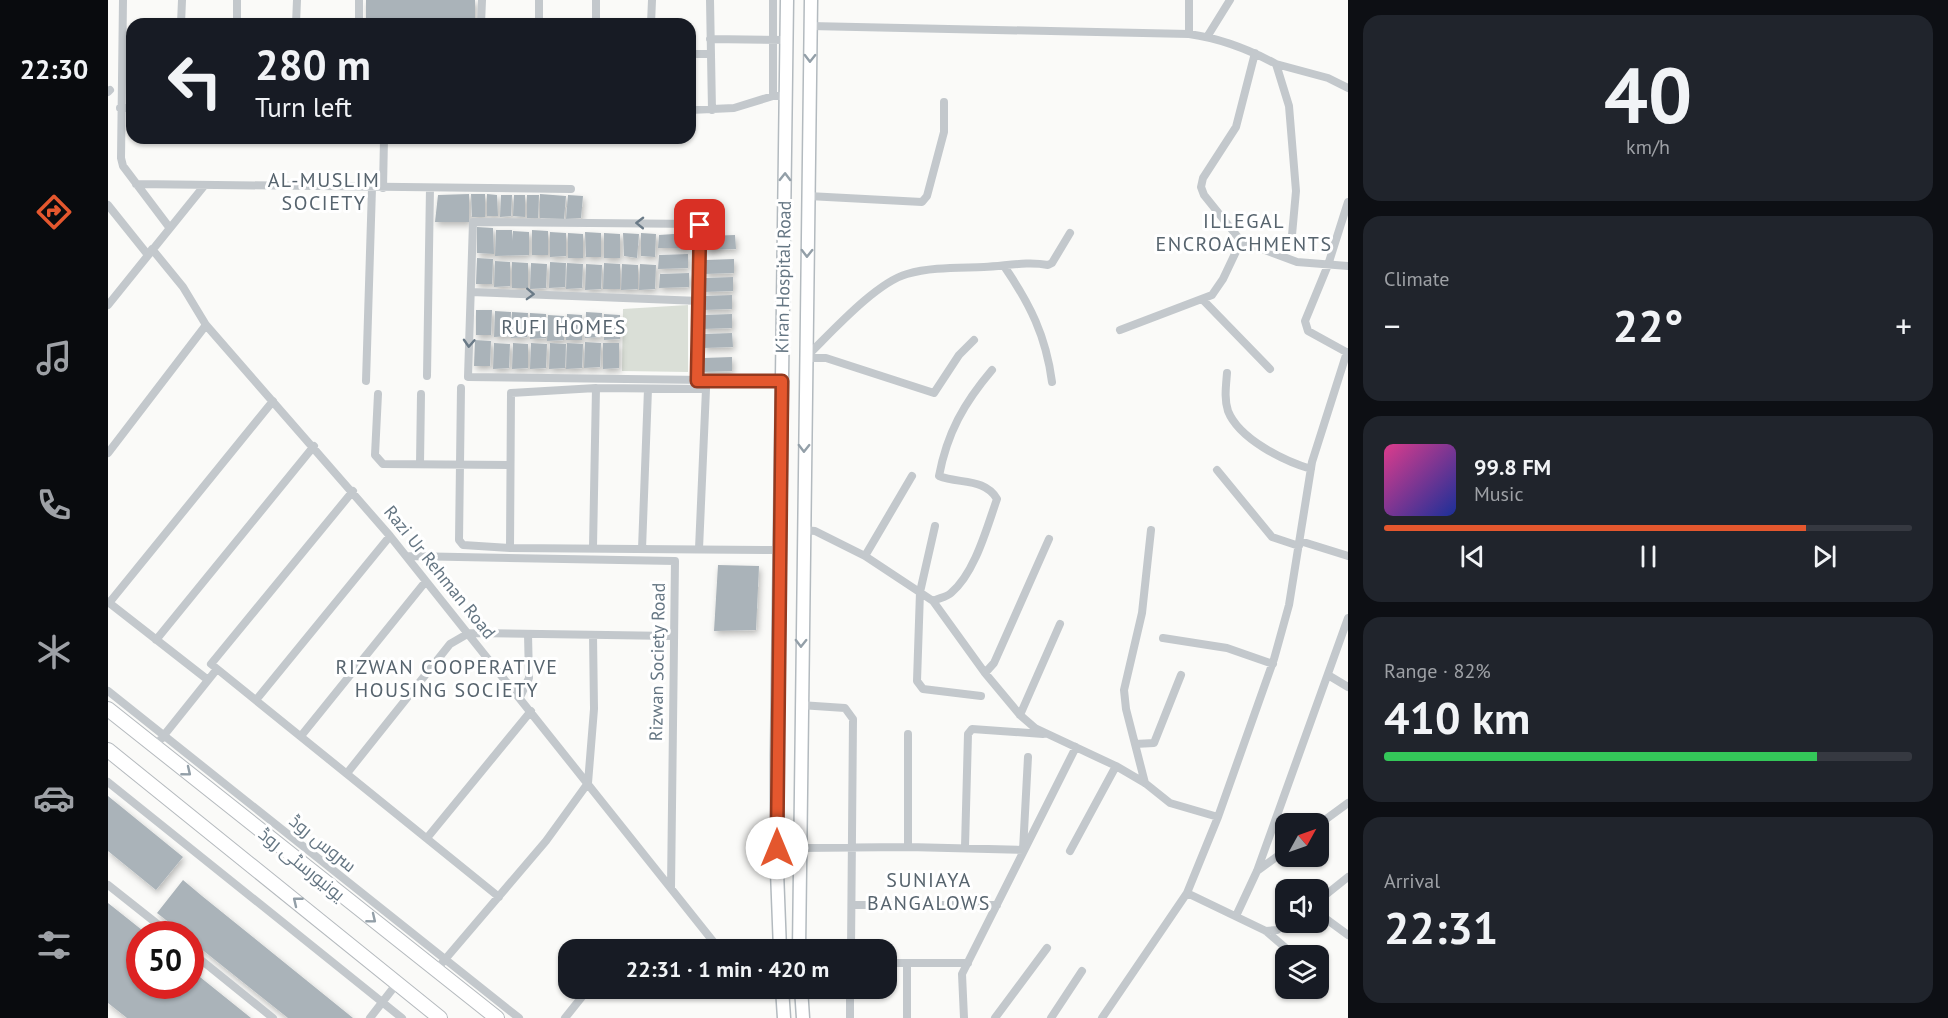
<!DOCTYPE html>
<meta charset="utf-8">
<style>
:root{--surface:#171b24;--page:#20242c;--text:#f1f3f6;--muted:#9ea1a6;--line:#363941;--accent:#e4572e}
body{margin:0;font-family:"PT Sans",Cairo,sans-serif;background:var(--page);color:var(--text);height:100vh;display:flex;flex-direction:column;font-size:22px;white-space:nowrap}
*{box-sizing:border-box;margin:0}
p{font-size:20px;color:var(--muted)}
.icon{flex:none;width:33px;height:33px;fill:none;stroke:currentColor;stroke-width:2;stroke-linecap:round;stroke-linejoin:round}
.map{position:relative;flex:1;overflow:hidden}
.details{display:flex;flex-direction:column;gap:15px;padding:15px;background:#0d0f14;width:600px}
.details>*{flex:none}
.hud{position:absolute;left:18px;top:18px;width:570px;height:126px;border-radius:18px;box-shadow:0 2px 4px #0004;background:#171b24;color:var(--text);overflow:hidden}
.needle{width:39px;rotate:50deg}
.tools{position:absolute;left:1167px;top:813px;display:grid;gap:12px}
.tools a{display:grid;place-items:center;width:54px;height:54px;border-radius:12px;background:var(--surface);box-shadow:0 2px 4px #0004;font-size:30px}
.speed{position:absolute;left:18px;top:921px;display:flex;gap:12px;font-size:30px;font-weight:700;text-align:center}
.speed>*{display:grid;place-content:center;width:78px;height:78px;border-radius:50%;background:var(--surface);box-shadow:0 2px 4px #0004;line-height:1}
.speed .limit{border:9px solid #d22;background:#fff;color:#111}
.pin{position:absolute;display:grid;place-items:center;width:51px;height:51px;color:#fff;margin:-26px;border-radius:12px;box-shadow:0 3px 9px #0006}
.me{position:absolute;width:66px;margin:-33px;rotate:0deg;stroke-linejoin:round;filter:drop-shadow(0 0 4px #0008)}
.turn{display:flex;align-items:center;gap:21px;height:126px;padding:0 30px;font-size:27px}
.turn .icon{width:78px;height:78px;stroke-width:2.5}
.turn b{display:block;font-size:42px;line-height:51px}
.big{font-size:45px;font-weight:700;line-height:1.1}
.details .card{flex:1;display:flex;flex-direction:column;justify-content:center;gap:9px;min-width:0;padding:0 21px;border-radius:18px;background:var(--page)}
.details .dial{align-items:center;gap:0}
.dial b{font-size:78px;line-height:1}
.song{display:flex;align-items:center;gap:18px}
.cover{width:72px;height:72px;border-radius:9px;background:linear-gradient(135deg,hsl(330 70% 55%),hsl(230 70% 35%))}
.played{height:6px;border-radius:3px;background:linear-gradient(90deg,var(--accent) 80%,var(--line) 80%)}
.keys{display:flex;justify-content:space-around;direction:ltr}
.heat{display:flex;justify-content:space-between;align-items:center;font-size:33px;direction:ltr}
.charge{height:9px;border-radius:4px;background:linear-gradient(90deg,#34c759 82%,var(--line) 0)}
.trip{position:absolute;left:450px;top:939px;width:339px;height:60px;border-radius:18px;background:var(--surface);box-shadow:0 2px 4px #0004;font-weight:700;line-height:60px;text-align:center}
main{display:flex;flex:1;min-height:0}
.dock{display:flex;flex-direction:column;width:108px;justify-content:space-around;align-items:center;background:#090b0e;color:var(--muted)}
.dock .icon{width:42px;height:42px}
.dock .current{color:var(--accent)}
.dock b{font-size:27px;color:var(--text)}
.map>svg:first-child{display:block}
.green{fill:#dadfd7}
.building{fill:#aab3b9;filter:url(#shadow)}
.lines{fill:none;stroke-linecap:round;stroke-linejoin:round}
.secondary-casing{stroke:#b3babf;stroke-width:15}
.primary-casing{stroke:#b5babe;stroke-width:16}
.minor{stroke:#c3c8cc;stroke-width:8}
.secondary{stroke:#fff;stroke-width:12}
.primary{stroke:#fff;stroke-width:14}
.oneway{stroke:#939fa8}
.oneway2{stroke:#6a7a87}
.route-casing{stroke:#94391e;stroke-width:15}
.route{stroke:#e4572e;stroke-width:10}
.labels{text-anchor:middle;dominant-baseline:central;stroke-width:6;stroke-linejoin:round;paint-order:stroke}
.street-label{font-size:18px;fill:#657683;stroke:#fff}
.neighbourhood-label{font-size:20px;letter-spacing:1.5px;fill:#57646e;stroke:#fff}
</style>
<main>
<nav class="dock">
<b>22:30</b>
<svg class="icon current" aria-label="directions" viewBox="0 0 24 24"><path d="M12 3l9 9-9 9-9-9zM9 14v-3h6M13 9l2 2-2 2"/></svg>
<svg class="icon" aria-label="music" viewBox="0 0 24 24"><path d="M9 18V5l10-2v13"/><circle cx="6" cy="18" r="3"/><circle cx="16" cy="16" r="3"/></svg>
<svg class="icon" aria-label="phone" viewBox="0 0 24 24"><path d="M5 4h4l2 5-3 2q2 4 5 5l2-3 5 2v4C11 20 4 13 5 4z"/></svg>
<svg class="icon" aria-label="climate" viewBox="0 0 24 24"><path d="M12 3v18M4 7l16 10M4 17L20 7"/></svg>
<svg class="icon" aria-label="car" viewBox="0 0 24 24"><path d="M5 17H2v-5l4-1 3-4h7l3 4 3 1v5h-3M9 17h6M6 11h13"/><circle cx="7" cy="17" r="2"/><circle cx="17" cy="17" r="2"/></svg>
<svg class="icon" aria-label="filters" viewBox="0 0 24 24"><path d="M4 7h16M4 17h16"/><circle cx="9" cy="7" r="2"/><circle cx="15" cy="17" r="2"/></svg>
</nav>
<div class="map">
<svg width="1240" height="1018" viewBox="0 0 1240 1018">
<defs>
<filter id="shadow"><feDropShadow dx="2" dy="3.5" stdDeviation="3" flood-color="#0004"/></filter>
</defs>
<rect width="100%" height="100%" fill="#fafaf8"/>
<path class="green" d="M580,305V372L514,371L515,309Z"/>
<path class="building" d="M258,0H367V24H258Z
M361,194V222H327L330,195Z
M363,194H377V217H364Z
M379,194L389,195L390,216H379Z
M432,194L458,196L456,219L432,218Z
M393,195H404L403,216L392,217Z
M406,195H417V217L405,216Z
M419,195H431L430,218H419Z
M460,195L475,196L473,218L458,219Z
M369,227L385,228L386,254L369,253Z
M388,230H404V241L405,231L421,232V255L387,256Z
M424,230L440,231V255H424Z
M442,232L458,233V256L442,257Z
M477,232L493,233V257H478Z
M460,233L475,234V258H460Z
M496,233L512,234V258H496Z
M515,233L531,234L529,258L516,256Z
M533,233L548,234L547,257L533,256Z
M580,233V248H550L551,235Z
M627,235L628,249L598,250L599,236Z
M580,254V268L550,269L551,255Z
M369,258L385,259L384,284H368Z
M626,259V273L596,274L597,260Z
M387,261L402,262V286L386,287Z
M404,262L420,263V288H404Z
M442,262L458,263L457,287L441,288Z
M423,263L439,264L438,288L422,289Z
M459,263L475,264L474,288L458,289Z
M496,263L512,264V289H495Z
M478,264L494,265L493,289L477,290Z
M514,264L530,265V289L513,290Z
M532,264L548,265L547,289L531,290Z
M581,273V287L551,288L552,274Z
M625,277V291L595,292L596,278Z
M624,295V309L594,310L595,296Z
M368,310H384L383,335H368Z
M387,311L403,312L402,336L386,337Z
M404,312L420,313L419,337L403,338Z
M478,312L494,313L493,337L477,338Z
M422,313L438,314V338L422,339Z
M459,314L474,315V340H458Z
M496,314L512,315V339L496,340Z
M624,314V328L594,329L595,315Z
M440,315L456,316V340L439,341Z
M624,333L625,347L595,348L596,334Z
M367,340L383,341L382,366H366Z
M477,342L493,343L492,367L476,368Z
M386,343L402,344L401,368L385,369Z
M405,343L420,344V368L404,369Z
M423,343L439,344L438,368L422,369Z
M442,343L458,344L457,368L441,369Z
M459,343L475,344L474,368L458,369Z
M495,343H511V368L495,369Z
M624,357V371L594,372L595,358Z
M610,565L651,566L648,630L606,631Z
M0,796L75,857L48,890L0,851Z
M75,880L94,896L245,1018H180L82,940V934H76L49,913Z
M0,903L39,934H32V986H82V969L143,1018H19L0,1003Z"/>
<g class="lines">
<defs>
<path id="secondary" d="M672,950L669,871V756L679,0
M691,950L703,0
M674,988L676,1018
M693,988L695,1018"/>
<path id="primary" d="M0,709L389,1018
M0,750L332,1018"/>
</defs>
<use href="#secondary" class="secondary-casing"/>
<use href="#primary" class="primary-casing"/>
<path class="minor" d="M15,0L13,158L15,166L61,227
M602,0L604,110
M73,24L74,0
M129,24V0
M188,24L189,0
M251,24V0
M373,24L374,0
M431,24V0
M488,24V0
M543,24L544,0
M702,26L1081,34C1110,38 1142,50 1168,64L1181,106L1188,191L1184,235
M1081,34V0
M1099,37L1122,0
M602,39L678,40
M1147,53L1128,127L1095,178L1093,187L1096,195L1133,241L1189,262L1240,266
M582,54H602
M1168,64L1220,78L1240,88
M0,92L2,90
M665,96V0
M12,108H24
M582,110L626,108L665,96H678
M28,184L463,189
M275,188L276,138
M700,196L814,202L819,196L836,132V102
M1240,202L1220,265L1197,321L1200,331L1240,353
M0,205L40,255
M44,249L75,287L98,325L282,536L612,950
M896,266C922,304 938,336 944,382
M363,292L592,301
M1095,300L1162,369
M0,305L96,186
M1012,330L1104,295L1115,279L1133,241
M697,358C722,334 767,283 799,274C823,267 851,268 876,267C898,266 919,261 940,265L944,263L962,233
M697,358H718L826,393L851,355L866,340
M1119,373C1118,386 1116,399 1120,411C1131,439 1176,461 1203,469
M319,376L322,188
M258,381L264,188
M589,381L591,224L365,222L360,377L674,381
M353,388L351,540L355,545L402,548
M270,394L267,455L275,464L402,465
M0,453L98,325
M312,464L313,394
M1109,470L1164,537L1191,546
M245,491L103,664L391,897
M827,526L812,592L809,681L815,689L873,696
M695,530L707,531L757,556L825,601L877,673L912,715L927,728L1008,766L1037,783L1062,803L1110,817
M1192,541L1240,556
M485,547L488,388
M534,549L540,389
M591,549L598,389L488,388L403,393L402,548L670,550
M299,556L567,561L563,888
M757,556L804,476
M825,601C831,598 839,597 843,593C867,573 879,527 889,499C877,478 851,484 831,476C839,433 856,403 884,370
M0,602L100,680
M1,603L165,401
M1055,638L1119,648L1165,664
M48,640L206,446
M877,673L886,663L941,539
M1220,675L1240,687
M0,691L411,1018
M412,697L421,678L420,634
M148,700L282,536
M692,705L737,708L745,719L743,950
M912,715L952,624
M193,736L318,581
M53,739L109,669
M1027,744L1046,743L1073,675
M240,772L342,644L361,633L564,636
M0,782L294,1018
M1037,783L1018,709L1016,690L1034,613L1043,530
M1210,825L1240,803
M319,838L423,711
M800,847V734
M857,847L860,734L864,729L935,734
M691,848L800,847L915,850L920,757
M962,851L1008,766
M1149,871L1178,850
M0,885L62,934
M1079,893L1158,931L1187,956
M1210,901L1240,877
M744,905H889
M1210,913L1240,935
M1128,916L1149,871L1240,618
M1158,931L1169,930L1180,922
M82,951L165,1018
M334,963L438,841L480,783L486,709L485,635
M778,963H860
M799,963V1018
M656,988L675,998
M262,1018L290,982
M457,1018L481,988
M742,1018V988
M856,1018L854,974L968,747
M887,1018L939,948
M943,1018L974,971
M994,1018L1079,893L1110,817L1166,659L1181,605L1204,462L1239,352"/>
<use href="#secondary" class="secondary"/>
<use href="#primary" class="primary"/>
</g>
<defs><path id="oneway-chevron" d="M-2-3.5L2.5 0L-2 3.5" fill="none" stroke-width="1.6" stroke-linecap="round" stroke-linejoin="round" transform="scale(1.5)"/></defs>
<g class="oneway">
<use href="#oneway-chevron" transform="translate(702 58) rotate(91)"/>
<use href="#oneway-chevron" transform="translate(677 177) rotate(-89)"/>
<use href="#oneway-chevron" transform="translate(699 253) rotate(91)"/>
<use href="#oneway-chevron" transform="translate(696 448) rotate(91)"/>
<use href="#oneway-chevron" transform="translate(693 643) rotate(91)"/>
<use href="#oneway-chevron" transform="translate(79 772) rotate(39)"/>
<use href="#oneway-chevron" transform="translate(189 901) rotate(-141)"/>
<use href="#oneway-chevron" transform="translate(264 919) rotate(39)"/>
</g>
<g class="oneway2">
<use href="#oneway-chevron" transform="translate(532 223) rotate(-179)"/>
<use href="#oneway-chevron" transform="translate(422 294) rotate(2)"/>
<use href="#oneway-chevron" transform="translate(361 343) rotate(93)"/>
</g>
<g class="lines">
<defs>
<path id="route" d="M592,225L589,381H674L669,848"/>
</defs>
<use href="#route" class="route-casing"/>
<use href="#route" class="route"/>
</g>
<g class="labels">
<g class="street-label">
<text transform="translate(675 277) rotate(-89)">Kiran Hospital Road</text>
<text transform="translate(332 572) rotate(51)">Razi Ur Rehman Road</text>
<text transform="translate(549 662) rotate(-89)">Rizwan Society Road</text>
<text transform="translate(215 843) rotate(39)">سروس روڈ</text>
<text transform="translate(194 864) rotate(39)">یونیورسٹی روڈ</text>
</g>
<g class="neighbourhood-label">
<text x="216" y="180">AL-MUSLIM<tspan x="216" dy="23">SOCIETY</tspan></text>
<text x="1136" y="221">ILLEGAL<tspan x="1136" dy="23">ENCROACHMENTS</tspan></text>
<text x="456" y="327">RUFI HOMES</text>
<text x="339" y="667">RIZWAN COOPERATIVE<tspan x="339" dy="23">HOUSING SOCIETY</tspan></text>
<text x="821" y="880">SUNIAYA<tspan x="821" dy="23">BANGALOWS</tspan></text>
</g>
</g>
</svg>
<div class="tools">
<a><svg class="needle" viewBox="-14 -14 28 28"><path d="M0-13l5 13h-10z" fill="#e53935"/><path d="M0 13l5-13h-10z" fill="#9ea1a6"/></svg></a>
<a><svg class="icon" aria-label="sound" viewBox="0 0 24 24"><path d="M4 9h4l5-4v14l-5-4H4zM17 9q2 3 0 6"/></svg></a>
<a><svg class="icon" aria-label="layers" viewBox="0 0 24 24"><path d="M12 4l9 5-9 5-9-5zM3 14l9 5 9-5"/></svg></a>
</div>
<div class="speed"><div class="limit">50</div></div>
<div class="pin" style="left:592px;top:225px;background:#d93025"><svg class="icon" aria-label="arrive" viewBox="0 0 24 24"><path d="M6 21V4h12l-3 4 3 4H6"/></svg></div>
<svg class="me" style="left:669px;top:848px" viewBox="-20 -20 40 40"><circle r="19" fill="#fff"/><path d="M0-13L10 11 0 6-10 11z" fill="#e4572e"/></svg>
<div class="trip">22:31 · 1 min · 420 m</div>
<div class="hud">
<div class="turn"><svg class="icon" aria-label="left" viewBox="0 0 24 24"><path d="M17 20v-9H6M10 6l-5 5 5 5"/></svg><div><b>280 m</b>Turn left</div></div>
</div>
</div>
<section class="details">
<div class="card dial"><b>40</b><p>km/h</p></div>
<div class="card"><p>Climate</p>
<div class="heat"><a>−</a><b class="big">22°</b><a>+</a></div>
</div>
<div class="card">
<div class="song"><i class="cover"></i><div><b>99.8 FM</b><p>Music</p></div></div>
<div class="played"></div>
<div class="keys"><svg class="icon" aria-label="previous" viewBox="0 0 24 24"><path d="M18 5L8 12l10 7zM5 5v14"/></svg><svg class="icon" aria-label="pause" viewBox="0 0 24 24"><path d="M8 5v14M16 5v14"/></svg><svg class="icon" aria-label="next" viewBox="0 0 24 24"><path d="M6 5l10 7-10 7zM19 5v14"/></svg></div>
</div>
<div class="card"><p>Range · 82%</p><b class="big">410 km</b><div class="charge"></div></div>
<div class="card"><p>Arrival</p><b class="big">22:31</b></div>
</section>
</main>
